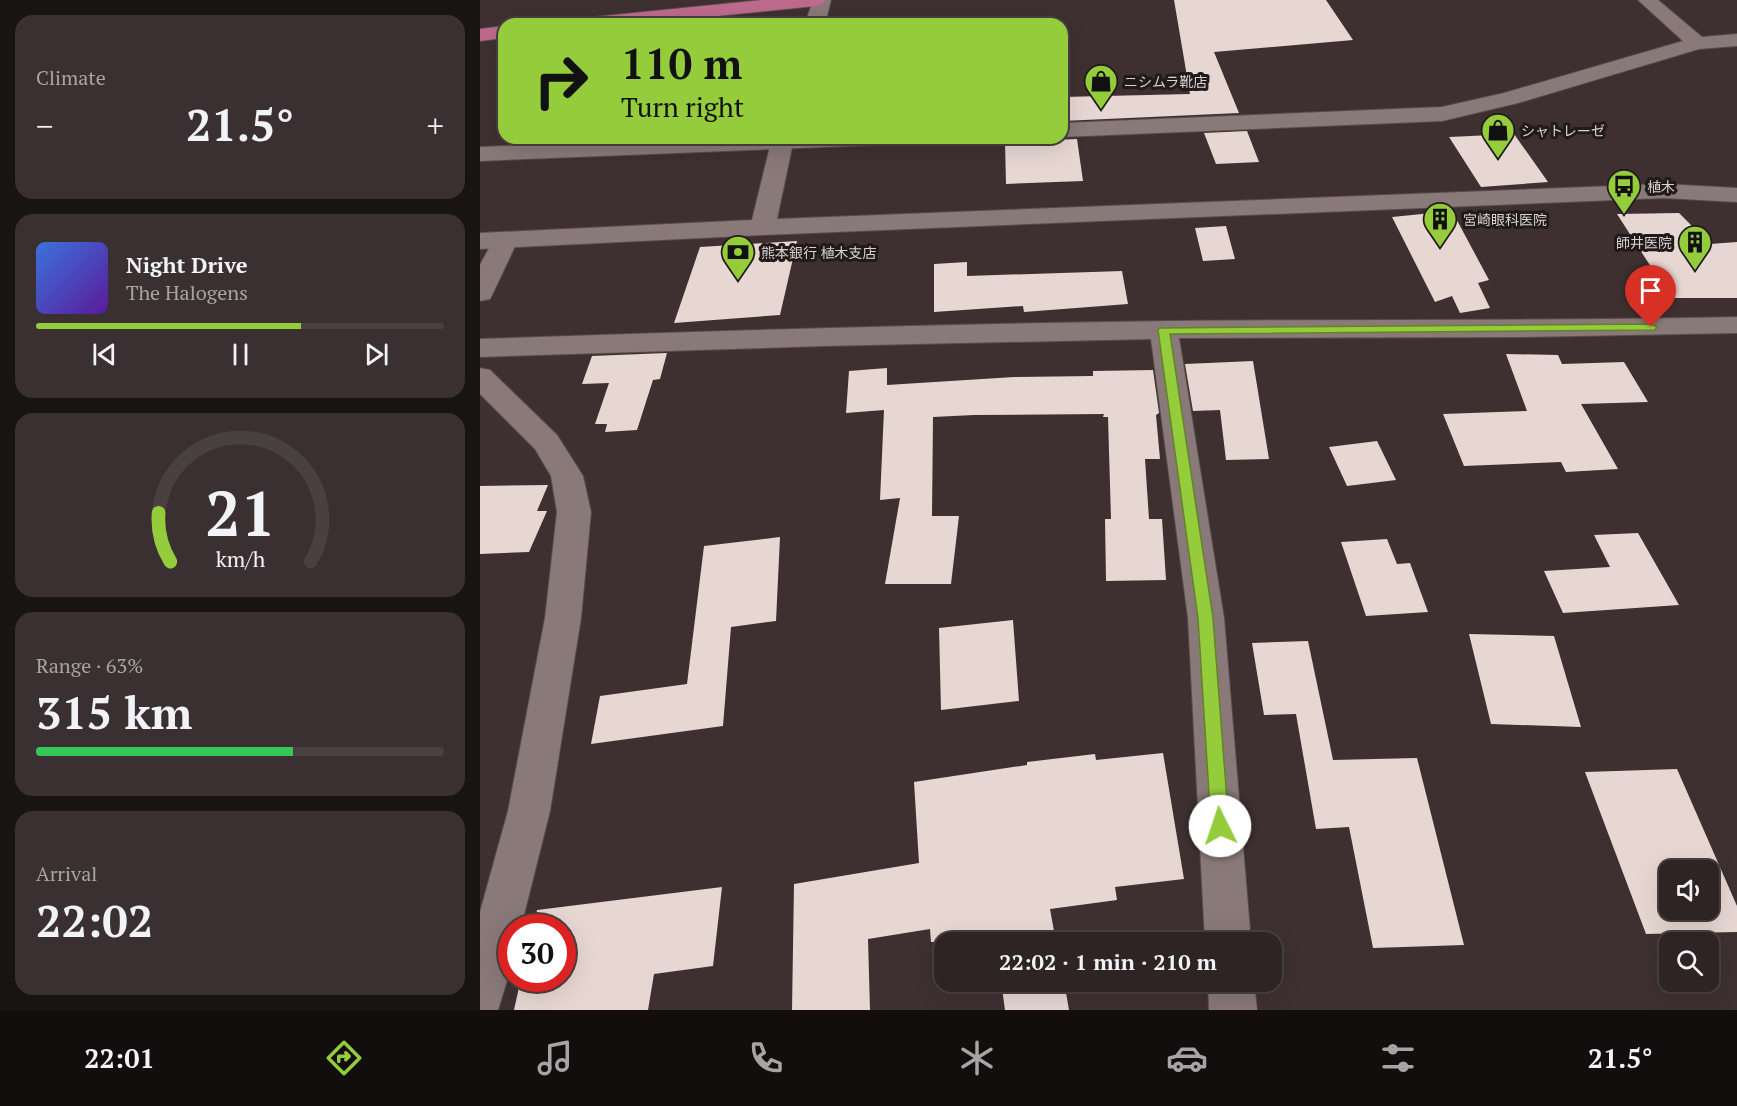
<!DOCTYPE html>
<meta charset="utf-8">
<style>
:root{--surface:#2e2424;--page:#3a3031;--text:#f1f3f6;--muted:#a7a4a6;--line:#494141;--accent:#95cc3b}
body{margin:0;font-family:"PT Serif","Noto Sans JP",serif;background:var(--page);color:var(--text);height:100vh;display:flex;flex-direction:column;font-size:22px;white-space:nowrap}
*{box-sizing:border-box;margin:0}
p{font-size:20px;color:var(--muted)}
.icon{flex:none;width:33px;height:33px;fill:none;stroke:currentColor;stroke-width:2;stroke-linecap:round;stroke-linejoin:round}
.map{position:relative;flex:1;overflow:hidden}
.details{display:flex;flex-direction:column;gap:15px;padding:15px;background:#191414;width:480px}
.details>*{flex:none}
.banner{position:absolute;left:18px;top:18px;width:570px;height:126px;border-radius:18px;box-shadow:0 6px 24px #0002,0 0 0 2px var(--line);background:#95cc3b;color:#111;overflow:hidden}
.fabs{position:absolute;left:1179px;top:860px;display:grid;gap:12px}
.fabs a{display:grid;place-items:center;width:60px;height:60px;border-radius:12px;background:var(--surface);box-shadow:0 6px 24px #0002,0 0 0 2px var(--line);font-size:30px}
.speed{position:absolute;left:18px;top:914px;display:flex;gap:12px;font-size:30px;font-weight:700;text-align:center}
.speed>*{display:grid;place-content:center;width:78px;height:78px;border-radius:50%;background:var(--surface);box-shadow:0 6px 24px #0002,0 0 0 2px var(--line);line-height:1}
.speed .limit{border:9px solid #d22;background:#fff;color:#111}
.pin{position:absolute;display:grid;place-items:center;width:51px;height:51px;color:#fff;margin:-62px -26px;border-radius:50% 50% 50% 0;rotate:-45deg;box-shadow:0 0 6px #0007}
.pin .icon{rotate:45deg}
.me{position:absolute;width:66px;margin:-33px;rotate:356deg;stroke-linejoin:round;filter:drop-shadow(0 0 4px #0008)}
.turn{display:flex;align-items:center;gap:21px;height:126px;padding:0 24px;font-size:27px}
.turn .icon{width:78px;height:78px;stroke-width:2.5}
.turn b{display:block;font-size:42px;line-height:51px}
.big{font-size:45px;font-weight:600;line-height:1.1}
.details .tile{flex:1;display:flex;flex-direction:column;justify-content:center;gap:9px;min-width:0;padding:0 21px;border-radius:18px;background:var(--page)}
.details .dial{align-items:center;gap:0}
.dial svg{height:156px;overflow:visible;fill:none;stroke:var(--line);stroke-width:7;stroke-linecap:round;text-anchor:middle}
.dial text{fill:var(--text);stroke:none}
.song{display:flex;align-items:center;gap:18px}
.cover{width:72px;height:72px;border-radius:9px;background:linear-gradient(135deg,hsl(220 70% 55%),hsl(270 70% 35%))}
.played{height:6px;border-radius:3px;background:linear-gradient(90deg,var(--accent) 65%,var(--line) 65%)}
.keys{display:flex;justify-content:space-around;direction:ltr}
.heat{display:flex;justify-content:space-between;align-items:center;font-size:33px;direction:ltr}
.charge{height:9px;border-radius:4px;background:linear-gradient(90deg,#34c759 63%,var(--line) 0)}
.trip{position:absolute;left:454px;top:932px;width:348px;height:60px;border-radius:18px;background:var(--surface);box-shadow:0 6px 24px #0002,0 0 0 2px var(--line);font-weight:600;line-height:60px;text-align:center}
.tabs{display:flex;height:96px;justify-content:space-around;align-items:center;background:#120e0e;color:var(--muted)}
.tabs .icon{width:42px;height:42px}
.tabs .active{color:var(--accent)}
.tabs b{font-size:27px;color:var(--text)}
main{display:flex;flex:1;min-height:0}
.map>svg:first-child{display:block}
.building{fill:#e7d7d2;fill-rule:evenodd}
.lines{fill:none;stroke-linecap:round;stroke-linejoin:round}
.street-casing{stroke:#574c4c;stroke-width:2}
.secondary-casing{stroke:#574c4c;stroke-width:2}
.highway-casing{stroke:#574c4c;stroke-width:2}
.street{fill:#897979;fill-rule:evenodd}
.secondary{fill:#897979;fill-rule:evenodd}
.highway{fill:#be6a8c;fill-rule:evenodd}
.route{fill:#95cc3b;stroke:#618526;stroke-width:1.5}
.labels{text-anchor:middle;dominant-baseline:central;stroke-width:6;stroke-linejoin:round;paint-order:stroke}
.far-poi-label{font-size:14px;fill:#dbd2d2;stroke:#201a1a;text-anchor:start}
</style>
<main>
<section class="details">
<div class="tile"><p>Climate</p>
<div class="heat"><a>−</a><b class="big">21.5°</b><a>+</a></div>
</div>
<div class="tile">
<div class="song"><i class="cover"></i><div><b>Night Drive</b><p>The Halogens</p></div></div>
<div class="played"></div>
<div class="keys"><svg class="icon" aria-label="previous" viewBox="0 0 24 24"><path d="M18 5L8 12l10 7zM5 5v14"/></svg><svg class="icon" aria-label="pause" viewBox="0 0 24 24"><path d="M8 5v14M16 5v14"/></svg><svg class="icon" aria-label="next" viewBox="0 0 24 24"><path d="M6 5l10 7-10 7zM19 5v14"/></svg></div>
</div>
<div class="tile dial"><svg viewBox="0 0 100 80">
<path d="M14 69A42 42 0 1 1 86 69"/>
<path d="M14 69A42 42 0 0 1 8 44" stroke="#95cc3b"/>
<text x="50" y="56" font-size="32" font-weight="700">21</text>
<text x="50" y="72" font-size="11">km/h</text>
</svg></div>
<div class="tile"><p>Range · 63%</p><b class="big">315 km</b><div class="charge"></div></div>
<div class="tile"><p>Arrival</p><b class="big">22:02</b></div>
</section>
<div class="map">
<svg width="1257" height="1010" viewBox="0 0 1257 1010">
<rect width="100%" height="100%" fill="#3e3030"/>
<path class="building" d="M694,0H846L873,40L734,52L759,113L582,121V97L710,94Z
M767,131L779,162L736,164L724,133Z
M1034,134L1068,182L1001,187L969,137Z
M597,139L603,181L526,184L525,142Z
M972,211L1009,280L998,283L1010,308L980,313L972,296L955,302L912,217Z
M1199,213L1230,244L1257,242V298H1191L1137,214Z
M746,226L755,259L723,261L715,228Z
M317,241L300,315L194,323L220,247Z
M487,262V276L642,271L648,304L544,312L543,306L454,312V264Z
M187,353L180,379L173,380L157,430L125,432L127,424H115L129,383L102,384L112,356Z
M1026,354L1078,355L1082,364L1144,362L1168,402L1101,404L1138,469L1086,472L1081,462L984,466L963,414L1047,411Z
M773,361L789,459L746,460L740,410L713,411L705,364Z
M407,368V385L534,377L613,376V371L673,370L679,413L676,415L680,459H665L669,519H682L686,580L626,581L625,519H631L628,417H623L624,414L494,415L453,417L452,516H479L471,584H405L420,498L400,500L404,410L366,413L369,371Z
M897,441L916,480L867,486L849,447Z
M68,485L57,511H67L49,552L0,554V486Z
M1158,533L1199,605L1083,613L1064,571L1130,567L1114,535Z
M300,537L296,621L251,627L243,726L111,744L120,696L207,684L224,546Z
M907,539L917,564L930,563L948,612L886,616L861,542Z
M533,620L539,701L461,710L459,628Z
M989,634L1074,636L1101,727L1011,724Z
M828,641L853,760L937,758L984,945L893,948L869,827L836,829L816,714L784,715L772,643Z
M683,753L704,879L635,887L637,900L570,909L576,942H451L450,929L388,939L390,1010H312L314,884L439,863L434,782L547,765V762L615,754L616,760Z
M1197,769L1257,906V932L1166,934L1105,772ZM1190,870H1228V909H1190Z
M242,887L233,966L174,974L168,1010H34L41,978H82V927H53L57,910Z
M521,981H584L589,1010H525Z"/>
<g class="lines">
<defs>
<path id="street" d="M1158,0H1178L1222,37L1257,34V46L1219,49L1038,103L962,121L582,137V123L962,107L1024,93L1203,41Z
M227,138H406L403,143L395,145L0,161V147Z
M25,232L34,235L38,240L13,293L10,299L0,301V265L16,235Z
M1257,317V333L1044,337L699,338L744,618L771,942H725L708,618L671,339L344,346L0,357V339C229,331 459,324 688,321C878,319 1067,321 1257,317Z
M0,368L10,370L77,435L103,476L111,512L101,618L70,811L41,927H32V964L18,1010H0V912L28,811L65,618L77,512L71,476L55,449L0,394Z
M728,981H774L777,1010H729Z"/>
<path id="secondary" d="M333,0H351L345,24H325Z
M292,138H314L297,219L1184,184L1257,188V202L1184,198L283,235L0,249V233L272,220Z"/>
<path id="highway" d="M282,0H345L343,4L336,6L159,24H94L97,20L104,18Z
M24,26V38L0,41V29Z"/>
</defs>
<use href="#street" class="street-casing"/>
<use href="#secondary" class="secondary-casing"/>
<use href="#highway" class="highway-casing"/>
<use href="#street" class="street"/>
<use href="#secondary" class="secondary"/>
<use href="#highway" class="highway"/>
</g>
<path class="route" d="M1171,324L1177,327L1175,330L690,334L733,618L749,826L746,832L740,834L734,832L731,826L718,618L678,330L680,328Z"/>
<defs>
<symbol id="shop-pin" viewBox="-11 -11 22 30"><path d="M0 17L-7.5 6A9.5 9.5 0 1 1 7.5 6Z" fill="#95cc3b" stroke="#201a1a"/><path d="M-5-2.5h2.3a2.7 3.5 0 0 1 5.4 0H5L5.5 6h-11ZM-1.5-2.5h3a1.5 2.3 0 0 0-3 0Z" fill="#111"/></symbol>
<symbol id="bus-pin" viewBox="-11 -11 22 30"><path d="M0 17L-7.5 6A9.5 9.5 0 1 1 7.5 6Z" fill="#95cc3b" stroke="#201a1a"/><path d="M-5-6H5V4H4V6H2V4H-2V6H-4V4H-5ZM-3.5-4V0h7V-4ZM-3.5 1.2v1.5H-2V1.2ZM2 1.2v1.5H3.5V1.2Z" fill="#111"/></symbol>
<symbol id="building-pin" viewBox="-11 -11 22 30"><path d="M0 17L-7.5 6A9.5 9.5 0 1 1 7.5 6Z" fill="#95cc3b" stroke="#201a1a"/><path d="M-4-6H4V6H1V3H-1V6H-4ZM-2.5-4.3h1.7v1.8h-1.7ZM.8-4.3h1.7v1.8H.8ZM-2.5-1h1.7V.8h-1.7ZM.8-1h1.7V.8H.8Z" fill="#111"/></symbol>
<symbol id="bank-pin" viewBox="-11 -11 22 30"><path d="M0 17L-7.5 6A9.5 9.5 0 1 1 7.5 6Z" fill="#95cc3b" stroke="#201a1a"/><path d="M-6-4H6V4H-6ZM0-2.3a2.3 2.3 0 1 0 0 4.6a2.3 2.3 0 1 0 0-4.6Z" fill="#111"/></symbol>
</defs>
<g fill-rule="evenodd">
<use href="#shop-pin" x="602" y="62" width="38" height="52"/>
<use href="#shop-pin" x="999" y="111" width="38" height="52"/>
<use href="#bus-pin" x="1125" y="167" width="38" height="52"/>
<use href="#building-pin" x="941" y="200" width="38" height="52"/>
<use href="#building-pin" x="1196" y="223" width="38" height="52"/>
<use href="#bank-pin" x="239" y="233" width="38" height="52"/>
</g>
<g class="labels">
<g class="far-poi-label">
<text x="644" y="81">ニシムラ靴店</text>
<text x="1041" y="130">シャトレーゼ</text>
<text x="1167" y="186">植木</text>
<text x="983" y="219">宮崎眼科医院</text>
<text x="1192" y="242" text-anchor="end">師井医院</text>
<text x="281" y="252">熊本銀行 植木支店</text>
</g>
</g>
</svg>
<div class="fabs">
<a><svg class="icon" aria-label="sound" viewBox="0 0 24 24"><path d="M4 9h4l5-4v14l-5-4H4zM17 9q2 3 0 6"/></svg></a>
<a><svg class="icon" aria-label="search" viewBox="0 0 24 24"><circle cx="10" cy="10" r="6"/><path d="M15 15l6 6"/></svg></a>
</div>
<div class="speed"><div class="limit">30</div></div>
<div class="pin" style="left:1171px;top:327px;background:#d93025"><svg class="icon" aria-label="arrive" viewBox="0 0 24 24"><path d="M6 21V4h12l-3 4 3 4H6"/></svg></div>
<svg class="me" style="left:740px;top:826px" viewBox="-20 -20 40 40"><circle r="19" fill="#fff"/><path d="M0-13L10 11 0 6-10 11z" fill="#95cc3b"/></svg>
<div class="trip">22:02 · 1 min · 210 m</div>
<div class="banner">
<div class="turn"><svg class="icon" aria-label="right" viewBox="0 0 24 24"><path d="M7 20v-9h11M14 6l5 5-5 5"/></svg><div><b>110 m</b>Turn right</div></div>
</div>
</div>
</main>
<nav class="tabs">
<b>22:01</b>
<svg class="icon active" aria-label="directions" viewBox="0 0 24 24"><path d="M12 3l9 9-9 9-9-9zM9 14v-3h6M13 9l2 2-2 2"/></svg>
<svg class="icon" aria-label="music" viewBox="0 0 24 24"><path d="M9 18V5l10-2v13"/><circle cx="6" cy="18" r="3"/><circle cx="16" cy="16" r="3"/></svg>
<svg class="icon" aria-label="phone" viewBox="0 0 24 24"><path d="M5 4h4l2 5-3 2q2 4 5 5l2-3 5 2v4C11 20 4 13 5 4z"/></svg>
<svg class="icon" aria-label="climate" viewBox="0 0 24 24"><path d="M12 3v18M4 7l16 10M4 17L20 7"/></svg>
<svg class="icon" aria-label="car" viewBox="0 0 24 24"><path d="M5 17H2v-5l4-1 3-4h7l3 4 3 1v5h-3M9 17h6M6 11h13"/><circle cx="7" cy="17" r="2"/><circle cx="17" cy="17" r="2"/></svg>
<svg class="icon" aria-label="filters" viewBox="0 0 24 24"><path d="M4 7h16M4 17h16"/><circle cx="9" cy="7" r="2"/><circle cx="15" cy="17" r="2"/></svg>
<b>21.5°</b>
</nav>
